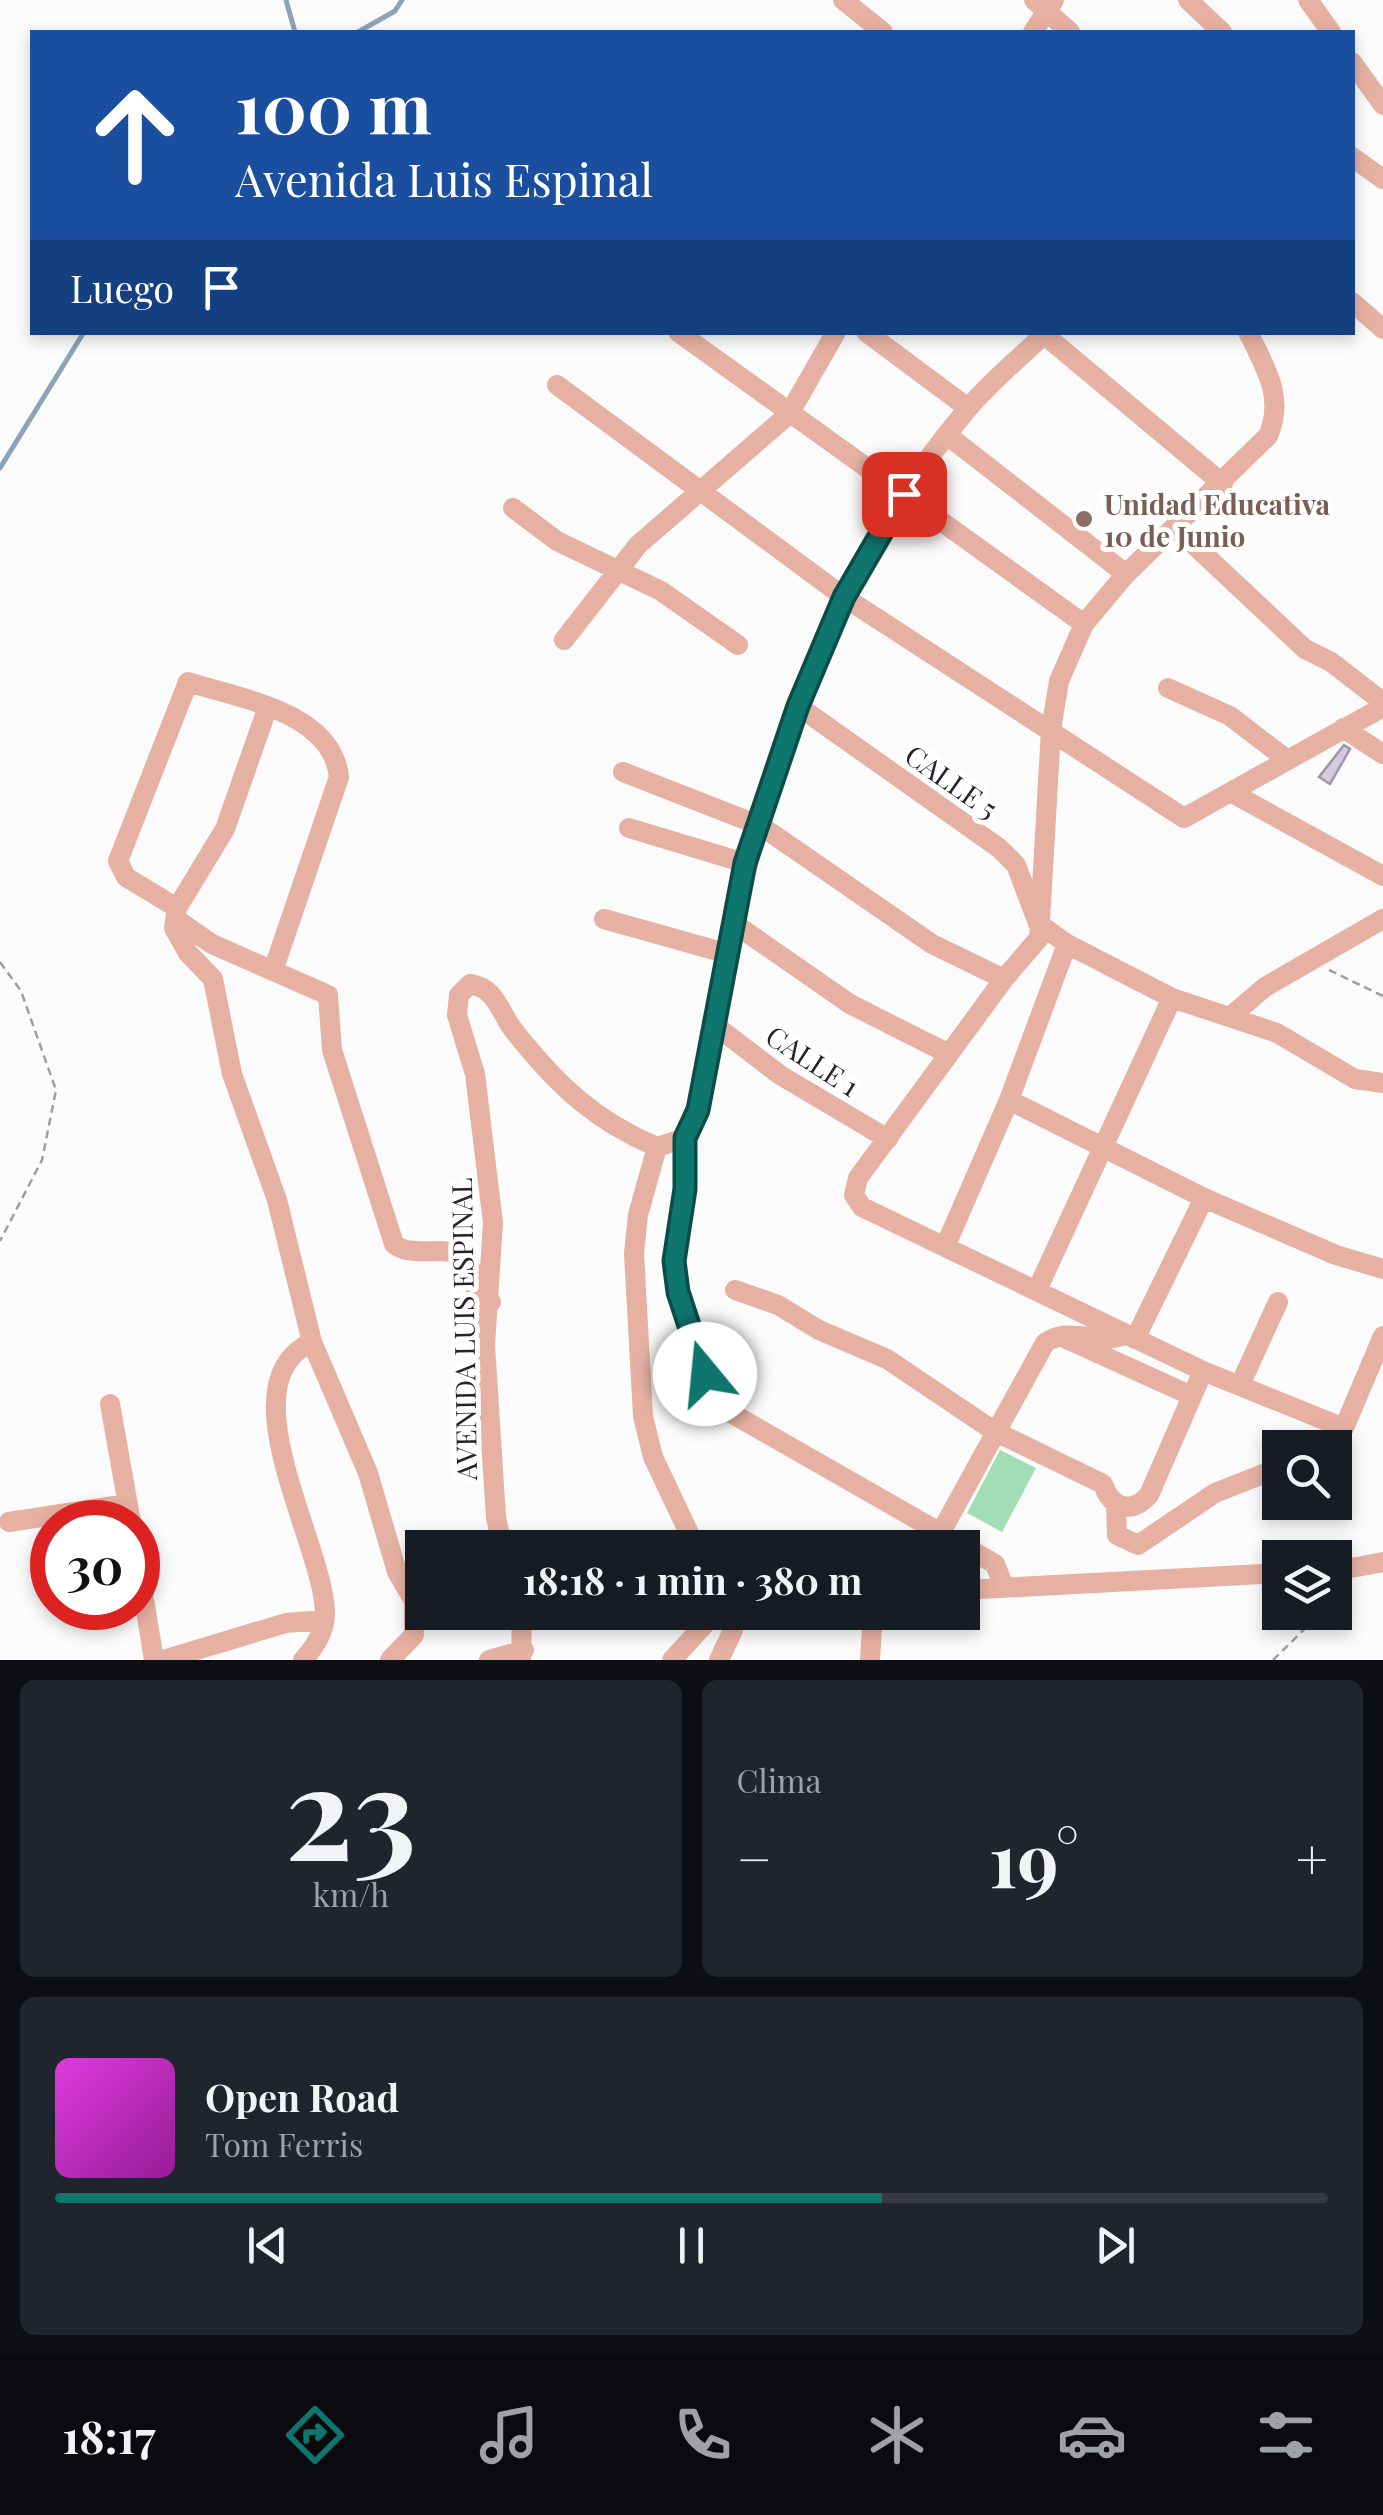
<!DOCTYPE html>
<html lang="es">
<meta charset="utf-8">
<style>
:root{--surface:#171b24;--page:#20242c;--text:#f1f3f6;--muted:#9ea1a6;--line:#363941;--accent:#0f766e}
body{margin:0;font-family:"Playfair Display",serif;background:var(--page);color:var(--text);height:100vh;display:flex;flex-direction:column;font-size:38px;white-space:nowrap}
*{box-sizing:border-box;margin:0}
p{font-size:32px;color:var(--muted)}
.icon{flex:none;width:55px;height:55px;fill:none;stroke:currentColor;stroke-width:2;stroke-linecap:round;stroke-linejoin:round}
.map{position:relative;height:1660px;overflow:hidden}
.drawer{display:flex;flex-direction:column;gap:20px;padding:20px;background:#0d0f14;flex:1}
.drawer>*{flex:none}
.banner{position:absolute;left:30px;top:30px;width:1325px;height:305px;border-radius:0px;box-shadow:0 5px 15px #0003;background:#1a4fa0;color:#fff;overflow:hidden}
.fabs{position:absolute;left:1262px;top:1430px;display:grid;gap:20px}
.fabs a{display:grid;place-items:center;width:90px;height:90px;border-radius:0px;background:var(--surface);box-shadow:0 5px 15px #0003;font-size:50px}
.speed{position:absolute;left:30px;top:1500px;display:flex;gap:20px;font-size:50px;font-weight:700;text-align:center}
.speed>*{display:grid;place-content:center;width:130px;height:130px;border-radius:50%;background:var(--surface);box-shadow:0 5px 15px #0003;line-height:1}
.speed .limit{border:15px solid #d22;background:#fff;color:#111}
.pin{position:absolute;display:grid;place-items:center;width:85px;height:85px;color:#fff;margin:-42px;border-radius:20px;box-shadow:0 5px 15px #0006}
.me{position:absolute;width:110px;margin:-55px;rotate:343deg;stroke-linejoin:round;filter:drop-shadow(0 0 8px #0008)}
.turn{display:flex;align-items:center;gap:35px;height:210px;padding:0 40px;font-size:45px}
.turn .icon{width:130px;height:130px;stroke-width:2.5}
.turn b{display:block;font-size:70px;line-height:85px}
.then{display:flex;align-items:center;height:95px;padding:0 40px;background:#0003;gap:20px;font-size:38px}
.big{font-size:75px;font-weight:700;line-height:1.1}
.drawer .widget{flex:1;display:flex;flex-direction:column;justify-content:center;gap:15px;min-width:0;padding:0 35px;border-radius:15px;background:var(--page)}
.drawer .dial{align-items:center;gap:0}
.dial b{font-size:130px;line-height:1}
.song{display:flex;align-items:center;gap:30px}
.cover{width:120px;height:120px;border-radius:15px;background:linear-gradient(135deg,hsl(300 70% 55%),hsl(300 70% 35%))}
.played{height:10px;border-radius:5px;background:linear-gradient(90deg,var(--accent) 65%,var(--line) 65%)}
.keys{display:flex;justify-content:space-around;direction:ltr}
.heat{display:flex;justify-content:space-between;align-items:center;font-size:55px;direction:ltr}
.drawer .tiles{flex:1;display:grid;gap:20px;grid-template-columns:1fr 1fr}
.widget:last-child{grid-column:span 2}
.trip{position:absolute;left:405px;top:1530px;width:575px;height:100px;border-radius:0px;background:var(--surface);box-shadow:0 5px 15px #0003;font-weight:700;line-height:100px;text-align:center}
.tab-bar{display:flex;height:160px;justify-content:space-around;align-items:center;background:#090b0e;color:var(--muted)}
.tab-bar .icon{width:70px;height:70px}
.tab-bar .active{color:var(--accent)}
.tab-bar b{font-size:45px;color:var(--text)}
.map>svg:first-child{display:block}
.pitch{fill:#a1deb6}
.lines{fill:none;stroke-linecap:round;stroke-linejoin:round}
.stream{stroke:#8ea2b8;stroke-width:5}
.building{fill:#d6c9e2;stroke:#a195ad;stroke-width:2.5}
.path{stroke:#a19ea3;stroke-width:2.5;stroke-dasharray:8 5;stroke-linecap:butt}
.minor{stroke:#e6b1a3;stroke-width:20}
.route-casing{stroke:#0a4d48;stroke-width:25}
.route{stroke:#0f766e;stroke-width:18}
.education-dot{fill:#8d6e63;stroke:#fff;stroke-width:4}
.labels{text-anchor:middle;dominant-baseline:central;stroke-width:10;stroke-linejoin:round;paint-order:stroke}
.education-label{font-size:28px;font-weight:bold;fill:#785e54;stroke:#fff;text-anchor:start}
.street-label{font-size:28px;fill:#26212b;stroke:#fff}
</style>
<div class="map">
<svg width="1383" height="1660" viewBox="0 0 1383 1660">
<rect width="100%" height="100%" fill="#fbfbfb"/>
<path class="pitch" d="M1000,1450L1036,1468L1002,1532L967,1513Z"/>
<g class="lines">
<path class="stream" d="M286,0L295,32
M358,32L395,11L402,0
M0,468L84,332"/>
</g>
<path class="building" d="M1344,745L1350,749L1330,784L1319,777Z"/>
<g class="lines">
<path class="path" d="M0,962L21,991L56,1090L42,1160L0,1241
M1329,970L1383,996
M1335,1599L1346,1588
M1273,1660L1322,1612"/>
<path class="minor" d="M843,0L883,32
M1034,0L1070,32
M1188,0L1222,32
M1308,0L1331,32
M1033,32L1054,0
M1352,62L1383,105
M1352,157L1383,179
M1352,302L1383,329
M678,332L1084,624
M866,332L968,408
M1041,332L1223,484
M1248,332C1265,367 1285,397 1268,436L1126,574L1084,624L1059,681L1051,730L1039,938L1004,979L858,1178L854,1195L862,1207L1203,1371L1344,1428L1383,1336
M557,385L844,597L1184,818L1383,707
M947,435L1126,574
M513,508L557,541L661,591L738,645
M1176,528L1305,649L1331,662L1383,702
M564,640L638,545L789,414L836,332
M1168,688L1230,716L1286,759
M798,706L999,848L1016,865L1038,923L1067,944L1172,998L1277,1033L1355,1079L1383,1083
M267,709L225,829L177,908L174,928L188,953L213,979L232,1074L277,1200L312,1342L368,1473L397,1572L414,1601V1635L390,1660
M1343,728L1383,754
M623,772L761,826L932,944L1004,979
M1234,794L1383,876
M629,828L745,863
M177,908L126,877L118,861L188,682C241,699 332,712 339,777L273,971
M176,919L212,944L328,995L332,1050L394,1244C417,1262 454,1237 470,1267C474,1274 473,1283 476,1291L491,1302
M604,919L725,953
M732,922L850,1004L949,1054
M1231,1016L1265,987L1383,919
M712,1023L780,1075L888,1139
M1009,1100L1204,1198L1336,1255L1383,1269
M685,1138V1189L674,1261L678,1292L717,1405L995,1564L1004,1587
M657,1147L638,1215L634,1253L643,1416L653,1457L696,1548
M945,1247L1009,1100L1067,944
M735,1290L778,1305L819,1330L887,1359L994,1431L1103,1484C1111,1508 1131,1515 1149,1495L1203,1371
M1037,1290L1172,998
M1062,1337L1192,1396
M1135,1339L1204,1198
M1240,1385L1278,1302
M110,1404L131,1522
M1116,1505L1117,1535L1138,1545L1215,1493L1273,1470
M9,1522L127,1504
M941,1532L1045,1343C1069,1325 1099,1346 1124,1335
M503,1548L496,1518L485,1345L493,1223L475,1074L457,1015L459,995L470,984C497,988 500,1014 515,1032C557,1085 595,1121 657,1147L685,1138L698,1110C737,865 801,606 965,412C989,383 1019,358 1047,332
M138,1562L154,1660
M1335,1571L1383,1562
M962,1590L1280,1573
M163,1660L286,1623L324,1620
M303,1660C315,1647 325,1632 325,1613C324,1544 224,1382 312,1342
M489,1660L524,1650
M521,1660L522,1612
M672,1660L704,1625L709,1612
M719,1660L733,1630L734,1612
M870,1660L873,1612"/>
</g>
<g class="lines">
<defs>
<path id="route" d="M705,1374L678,1292L674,1261L685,1189V1138L698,1110L745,863L798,706L844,597L904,494"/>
</defs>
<use href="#route" class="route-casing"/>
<use href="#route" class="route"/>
</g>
<circle class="education-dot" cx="1084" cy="519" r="10"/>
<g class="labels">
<g class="education-label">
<text x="1104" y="503">Unidad Educativa<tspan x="1104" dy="32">10 de Junio</tspan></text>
</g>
<g class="street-label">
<text transform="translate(952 781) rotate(35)">CALLE 5</text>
<text transform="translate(813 1060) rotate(33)">CALLE 1</text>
<text transform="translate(463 1329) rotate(-91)">AVENIDA LUIS ESPINAL</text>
</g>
</g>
</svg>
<div class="fabs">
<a><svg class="icon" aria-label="search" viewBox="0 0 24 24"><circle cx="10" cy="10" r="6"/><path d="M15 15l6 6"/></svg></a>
<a><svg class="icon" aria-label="layers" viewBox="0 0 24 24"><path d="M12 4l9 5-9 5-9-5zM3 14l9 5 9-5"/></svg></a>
</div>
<div class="speed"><div class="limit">30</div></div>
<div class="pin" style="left:904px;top:494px;background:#d93025"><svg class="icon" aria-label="arrive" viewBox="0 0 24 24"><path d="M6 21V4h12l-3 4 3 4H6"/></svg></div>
<svg class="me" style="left:705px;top:1374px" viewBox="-20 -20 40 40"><circle r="19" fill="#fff"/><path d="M0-13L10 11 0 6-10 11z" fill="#0f766e"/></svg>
<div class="trip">18:18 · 1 min · 380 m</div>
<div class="banner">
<div class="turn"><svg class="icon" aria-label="ahead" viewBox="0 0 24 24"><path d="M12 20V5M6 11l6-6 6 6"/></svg><div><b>100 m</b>Avenida Luis Espinal</div></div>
<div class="then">Luego<svg class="icon" aria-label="arrive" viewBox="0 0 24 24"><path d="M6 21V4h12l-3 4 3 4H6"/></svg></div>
</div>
</div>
<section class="drawer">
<div class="tiles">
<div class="widget dial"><b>23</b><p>km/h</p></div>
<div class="widget"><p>Clima</p>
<div class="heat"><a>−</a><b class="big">19°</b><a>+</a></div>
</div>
<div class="widget">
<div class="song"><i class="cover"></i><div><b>Open Road</b><p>Tom Ferris</p></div></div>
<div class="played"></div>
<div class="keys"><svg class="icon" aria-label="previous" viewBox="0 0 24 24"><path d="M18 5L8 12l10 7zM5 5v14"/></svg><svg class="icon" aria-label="pause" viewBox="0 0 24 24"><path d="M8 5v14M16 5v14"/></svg><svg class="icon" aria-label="next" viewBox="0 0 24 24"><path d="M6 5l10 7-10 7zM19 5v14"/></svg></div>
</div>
</div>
</section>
<nav class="tab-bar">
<b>18:17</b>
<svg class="icon active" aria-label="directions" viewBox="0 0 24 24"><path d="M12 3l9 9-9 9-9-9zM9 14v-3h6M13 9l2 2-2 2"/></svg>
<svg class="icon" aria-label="music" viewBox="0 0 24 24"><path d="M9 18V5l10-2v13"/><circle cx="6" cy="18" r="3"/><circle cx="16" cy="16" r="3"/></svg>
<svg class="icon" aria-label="phone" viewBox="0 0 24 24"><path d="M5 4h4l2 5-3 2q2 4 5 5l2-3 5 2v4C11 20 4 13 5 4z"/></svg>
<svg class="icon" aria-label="climate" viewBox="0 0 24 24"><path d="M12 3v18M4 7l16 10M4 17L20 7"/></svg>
<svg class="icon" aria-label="car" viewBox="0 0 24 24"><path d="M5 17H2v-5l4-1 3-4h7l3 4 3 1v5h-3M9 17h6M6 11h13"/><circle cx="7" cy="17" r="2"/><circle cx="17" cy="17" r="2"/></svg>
<svg class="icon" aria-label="filters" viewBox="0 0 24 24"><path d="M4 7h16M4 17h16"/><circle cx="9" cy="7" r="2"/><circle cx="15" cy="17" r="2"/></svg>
</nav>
